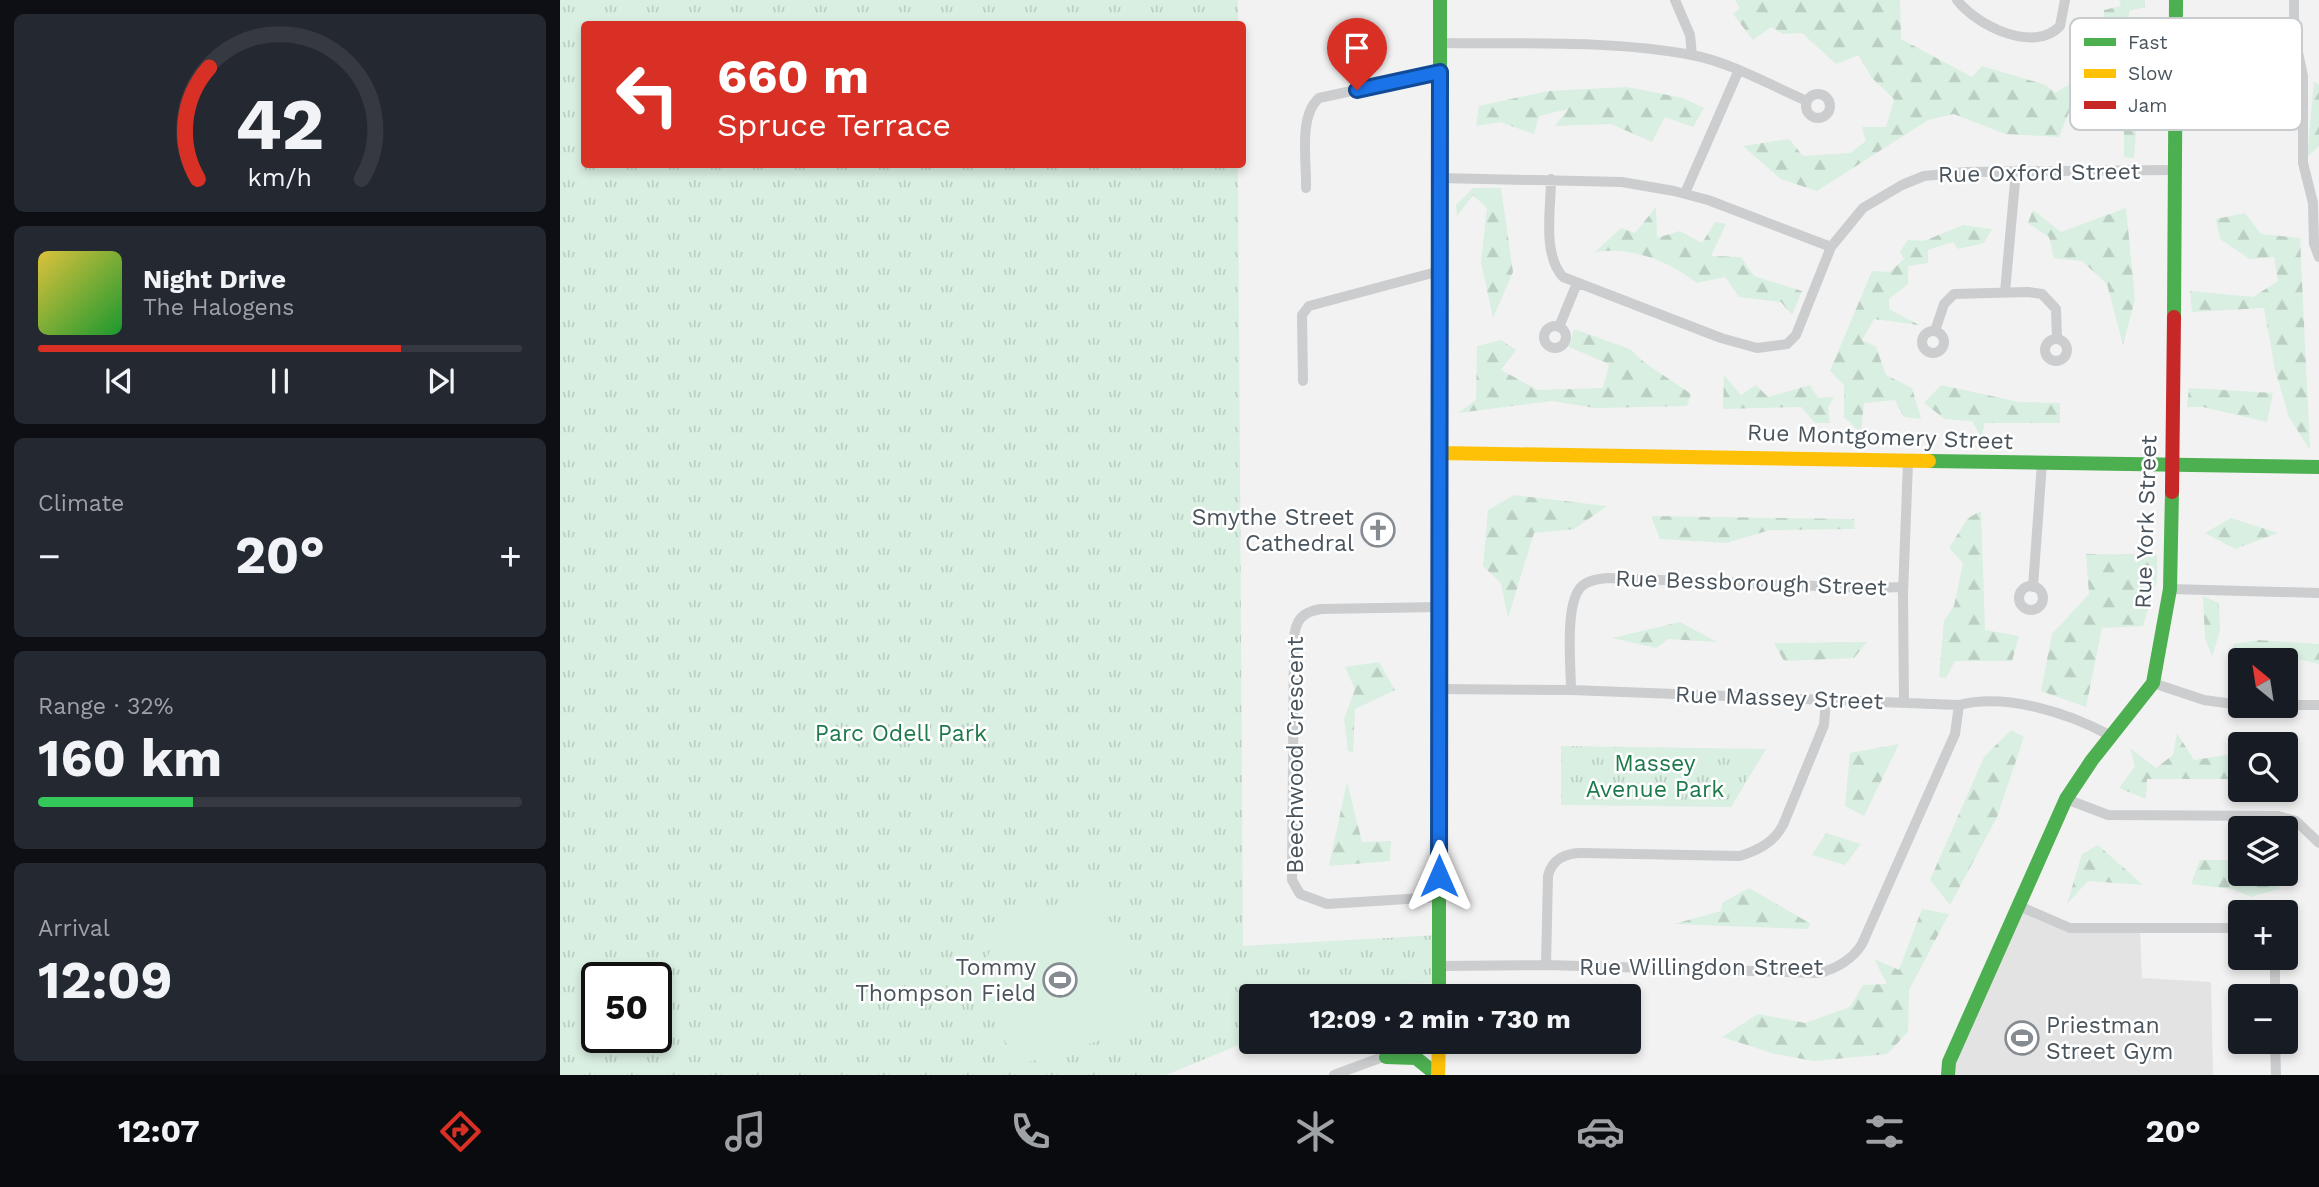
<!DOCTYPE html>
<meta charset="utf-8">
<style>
:root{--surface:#171b24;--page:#242831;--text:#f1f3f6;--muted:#9ea1a6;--line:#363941;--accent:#d93025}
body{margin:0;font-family:"Work Sans",sans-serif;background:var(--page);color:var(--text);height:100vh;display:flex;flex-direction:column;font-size:26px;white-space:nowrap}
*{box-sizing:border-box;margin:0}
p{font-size:23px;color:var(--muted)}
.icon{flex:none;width:38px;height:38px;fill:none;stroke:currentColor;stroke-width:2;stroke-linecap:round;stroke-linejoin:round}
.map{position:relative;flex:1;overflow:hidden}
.sheet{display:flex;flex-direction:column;gap:14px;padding:14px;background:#0d0f14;width:560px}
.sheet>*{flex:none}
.guide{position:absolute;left:21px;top:21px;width:665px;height:147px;border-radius:7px;box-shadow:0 4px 10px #0003;background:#d93025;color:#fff;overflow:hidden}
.needle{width:46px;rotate:330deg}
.controls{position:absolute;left:1668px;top:648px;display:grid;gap:14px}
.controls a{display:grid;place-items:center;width:70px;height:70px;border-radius:7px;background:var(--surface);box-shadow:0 4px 10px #0003;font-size:35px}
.speed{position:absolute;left:21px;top:962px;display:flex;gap:14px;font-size:35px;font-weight:700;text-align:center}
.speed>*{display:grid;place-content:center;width:91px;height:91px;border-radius:50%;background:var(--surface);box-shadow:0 4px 10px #0003;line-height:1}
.speed .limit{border:4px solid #111;border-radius:10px;background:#fff;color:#111}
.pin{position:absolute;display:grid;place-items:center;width:60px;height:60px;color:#fff;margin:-72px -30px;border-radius:50% 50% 50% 0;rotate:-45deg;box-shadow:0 0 7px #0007}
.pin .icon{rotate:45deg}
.me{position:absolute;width:77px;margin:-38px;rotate:0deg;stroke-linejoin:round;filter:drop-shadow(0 0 5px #0008)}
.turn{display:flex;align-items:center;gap:24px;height:147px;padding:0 21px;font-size:32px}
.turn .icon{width:91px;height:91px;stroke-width:2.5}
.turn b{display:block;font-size:49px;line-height:60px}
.big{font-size:52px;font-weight:700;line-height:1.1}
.sheet .tile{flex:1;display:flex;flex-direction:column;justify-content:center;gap:10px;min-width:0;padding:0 24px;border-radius:10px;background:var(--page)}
.sheet .dial{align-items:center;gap:0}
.dial svg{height:182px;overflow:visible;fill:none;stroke:var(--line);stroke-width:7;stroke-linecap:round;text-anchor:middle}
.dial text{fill:var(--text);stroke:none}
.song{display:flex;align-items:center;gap:21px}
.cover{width:84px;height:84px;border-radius:10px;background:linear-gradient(135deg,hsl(50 70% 55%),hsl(130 70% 35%))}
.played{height:7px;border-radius:4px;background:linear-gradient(90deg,var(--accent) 75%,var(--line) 75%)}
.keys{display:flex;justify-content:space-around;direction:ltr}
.heat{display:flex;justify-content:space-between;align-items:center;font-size:38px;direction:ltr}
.charge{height:10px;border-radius:5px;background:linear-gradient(90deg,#34c759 32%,var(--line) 0)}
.trip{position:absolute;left:679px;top:984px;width:402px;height:70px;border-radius:7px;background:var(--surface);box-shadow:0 4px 10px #0003;font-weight:700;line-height:70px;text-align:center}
.menu{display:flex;height:112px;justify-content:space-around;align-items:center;background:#090b0e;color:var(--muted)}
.menu .icon{width:49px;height:49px}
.menu .current{color:var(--accent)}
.menu b{font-size:32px;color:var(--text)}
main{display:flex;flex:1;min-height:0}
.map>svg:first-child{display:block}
.education{fill:#e4e3e3}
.forest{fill:url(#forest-firs)}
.park{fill:url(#park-tufts);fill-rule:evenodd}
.garden{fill:#d9efe1}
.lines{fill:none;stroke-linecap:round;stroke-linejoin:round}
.street{stroke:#cccdcf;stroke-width:10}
.fast{stroke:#4caf50;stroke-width:14}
.slow{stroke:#ffc107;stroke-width:14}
.jam{stroke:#c62828;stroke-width:14}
.route-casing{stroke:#114b97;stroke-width:18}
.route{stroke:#1a73e8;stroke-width:12}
.labels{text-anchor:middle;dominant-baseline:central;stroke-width:5;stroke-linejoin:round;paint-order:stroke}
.street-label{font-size:23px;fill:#4a545d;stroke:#fff}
.poi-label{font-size:23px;fill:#4a545d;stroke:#fff;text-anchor:end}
.park-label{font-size:23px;fill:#1f7a4b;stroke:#fff}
.key{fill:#fff;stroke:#c9ccce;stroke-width:2}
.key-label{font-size:19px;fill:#4a545d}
</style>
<main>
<section class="sheet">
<div class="tile dial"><svg viewBox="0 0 100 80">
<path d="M14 69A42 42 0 1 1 86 69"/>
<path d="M14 69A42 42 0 0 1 19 20" stroke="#d93025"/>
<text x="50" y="56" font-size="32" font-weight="700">42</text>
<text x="50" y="72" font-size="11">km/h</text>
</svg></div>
<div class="tile">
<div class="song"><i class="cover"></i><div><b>Night Drive</b><p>The Halogens</p></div></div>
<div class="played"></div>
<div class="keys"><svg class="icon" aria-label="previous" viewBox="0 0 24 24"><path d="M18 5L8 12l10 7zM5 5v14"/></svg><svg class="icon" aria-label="pause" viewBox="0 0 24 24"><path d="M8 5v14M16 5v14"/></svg><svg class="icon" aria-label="next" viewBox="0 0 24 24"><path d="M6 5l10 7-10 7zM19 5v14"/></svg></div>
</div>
<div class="tile"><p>Climate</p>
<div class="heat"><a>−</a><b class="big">20°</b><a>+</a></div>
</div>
<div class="tile"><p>Range · 32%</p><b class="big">160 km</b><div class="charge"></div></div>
<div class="tile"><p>Arrival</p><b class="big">12:09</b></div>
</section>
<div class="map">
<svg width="1759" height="1075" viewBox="0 0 1759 1075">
<defs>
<pattern id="forest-firs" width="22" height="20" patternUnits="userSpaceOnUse" patternTransform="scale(1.75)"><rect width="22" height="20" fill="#d9efe1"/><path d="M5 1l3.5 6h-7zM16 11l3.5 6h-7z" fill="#bccfc3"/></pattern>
<pattern id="park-tufts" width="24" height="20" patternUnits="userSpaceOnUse" patternTransform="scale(1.75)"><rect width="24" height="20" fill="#d9efe1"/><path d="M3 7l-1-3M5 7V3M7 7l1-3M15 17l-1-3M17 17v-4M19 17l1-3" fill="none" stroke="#bccfc3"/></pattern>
</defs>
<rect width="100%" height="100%" fill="#f2f2f2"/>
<path class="education" d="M1459,906L1498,925L1580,928L1582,978L1651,982L1653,1075H1394L1389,1062Z"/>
<path class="forest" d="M1175,0H1340L1341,39L1412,77L1422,66L1486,85L1495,93L1520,78L1545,74L1544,10L1561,6L1559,0H1585V7L1569,11L1567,103L1578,107L1574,158L1564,157V110L1509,112L1499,137L1445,134L1394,114L1368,120L1257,191L1221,179L1183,146L1229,139L1243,156L1290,153L1306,141L1302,127H1326L1334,99L1311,77L1299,55L1276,64L1242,33L1223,34L1211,27L1193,40L1173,14L1180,8Z
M1754,81L1759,85V146L1747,157Z
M1067,87L1123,98L1144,108L1133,127L1105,117L1092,142L1051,124L995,126L1008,109L979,116L974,134L940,122L916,126L919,106L988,91Z
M913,188H941L953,272L933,318L921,262L927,208L913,195L897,216L896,205Z
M1096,207L1097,238L1120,231L1142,243L1155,222L1166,224L1151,256L1181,257L1194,276L1242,291L1232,315L1221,302L1179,297L1165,277L1137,283C1109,261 1071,246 1035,252L1061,228L1075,233Z
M1566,208L1575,299L1563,345L1547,284L1522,261L1494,258L1489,237L1468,223L1473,210L1501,232Z
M1685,213L1701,234L1740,238L1750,450L1729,417L1715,370L1704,308L1632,312L1630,291L1693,297L1718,281L1714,257L1690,259L1660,239L1656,219Z
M1403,225L1432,229L1424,243L1398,249L1393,242L1368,250V263L1348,266V284L1329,299V309L1359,325L1314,319L1302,340L1316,347L1326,375L1352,388L1361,419L1344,417L1335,400L1304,403L1301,433L1284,417V385L1270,371L1312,271L1330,272L1344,259L1340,251L1348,240L1364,241Z
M1014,329L1070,349L1085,363L1131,394L1127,406L1035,408L992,401L898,413L916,400L917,346L941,340L956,350L941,370L978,390L1043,388L1049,364L1009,347Z
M1164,375L1181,395L1196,385L1208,397L1250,385L1258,398L1274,397L1268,407L1270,423H1255L1241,407L1163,409Z
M1381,385L1459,402L1500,403V423H1425L1421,437L1412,421L1385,419L1364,403Z
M1629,388L1713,393L1707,422L1643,407H1627Z
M954,495L1047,506L1014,529L974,533L948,618L941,583L923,566L928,510Z
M1421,511L1425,630L1459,636L1452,661H1395L1386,678L1379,677L1384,621L1394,606L1403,563L1389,548L1408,518Z
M1091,516L1294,519L1295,529L1210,530L1166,543L1100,539Z
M1671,518L1718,533L1675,549L1645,533Z
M1526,554L1597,555V579L1583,626L1542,628L1526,707L1481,691L1492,634L1529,594Z
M1643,596L1659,603L1660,631L1652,656L1645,638Z
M1120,622L1157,642L1108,639L1096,648L1052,638Z
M1699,640L1759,644V664L1700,650L1674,664L1673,644Z
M1307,642L1294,658L1224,661L1214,643Z
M819,662L835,690L795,709L793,752L788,751L784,719L795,689L785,667Z
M1451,730L1464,737L1437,817L1390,905L1370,880L1424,757Z
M1617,733L1634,760L1680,753V779H1587L1586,799L1559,788L1575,766L1570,748L1596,768L1613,755Z
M1339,744L1304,816L1285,806L1290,753Z
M787,782L802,842L831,841L830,861L769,866Z
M1266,833L1301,844L1285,865L1252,855Z
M1538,845L1583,885L1528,881L1507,904L1522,854Z
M1640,860H1667L1680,867V873H1693L1721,888L1691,897L1672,889L1631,884Z
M1189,888L1251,924L1247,929L1114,924L1161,911L1162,903Z
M1362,909L1389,914L1349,990L1348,1032L1327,1054L1254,1061L1215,1054L1162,1037L1198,1014L1245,1023L1290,1007L1303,985L1327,984L1314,959L1339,970Z"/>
<path class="park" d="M0,0H678V24H24V164L678,165L683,946L879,935V983L824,984L796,996H691V1040L606,1075H0ZM37,978H96V1038H37Z
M1001,746L1206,749L1171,807L1001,805Z"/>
<path class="garden" d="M541,897L588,1022L583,1027L460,1065C391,967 425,909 541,897Z"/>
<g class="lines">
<path class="street" d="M1115,0L1130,35L1132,55
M1397,0C1416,25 1474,54 1500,26L1505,0
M1734,0V33L1743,76V163L1753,203L1754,244L1759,257
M880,43C963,44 1051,40 1132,55C1170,62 1212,86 1247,101
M1246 106a12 12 0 1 1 24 0a12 12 0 1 1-24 0Z
M880,178L1062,182L1114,191L1148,200L1271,247
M991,179C991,209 982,254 1003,277L1161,338L1197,348L1227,344L1236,335L1271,247L1303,208L1342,185L1364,176L1406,172L1613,170
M746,188C747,162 738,116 759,98L880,72
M1125,193L1178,72
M1445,292L1456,171
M984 337a11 11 0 1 1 22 0a11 11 0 1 1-22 0Z
M999,327L1017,283
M1375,331L1384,304L1394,294L1468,292L1482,294L1496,309L1497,339
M1362 342a11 11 0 1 1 22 0a11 11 0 1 1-22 0Z
M1485 350a11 11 0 1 1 22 0a11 11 0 1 1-22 0Z
M743,381L742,315L749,306L880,271
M1459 598a12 12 0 1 1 24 0a12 12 0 1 1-24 0Z
M1473,587L1482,463
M1610,589L1759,593
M1593,683L1644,700L1680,705
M879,689L1011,690L1399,705C1447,693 1509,713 1551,736
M1011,690C1011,667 1004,602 1022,586C1029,580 1039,579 1048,578L1311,588L1343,587
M1344,701L1343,594L1348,462
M1726,705H1759
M1506,799L1548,815L1718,816L1736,821L1759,843
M879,897L767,904L740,894L732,880L734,640C735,620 742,612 761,609L880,607
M1459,906L1510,928H1680
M1709,957L1715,967V996
M986,965L988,876C992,859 1006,853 1022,853L1180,856C1199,850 1214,842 1223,825L1264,725L1266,700
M879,966L986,965L1259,973C1276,969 1293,959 1302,944L1395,734L1399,705
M1715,1041L1716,1075
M774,1075L866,1041"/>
<path class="fast" d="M880,91V0
M1614,317L1616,0
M1369,461L1759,467
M879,996V509
M826,1057L856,1058L877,1075
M1388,1075L1389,1062L1506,799L1532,760L1593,683L1610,589L1612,492"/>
<path class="slow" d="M880,453L1369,461
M879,509L880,91
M878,1075L879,1041"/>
<path class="jam" d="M1612,492L1614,317"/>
</g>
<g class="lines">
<defs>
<path id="route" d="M797,90L880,72L879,876"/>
</defs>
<use href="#route" class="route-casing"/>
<use href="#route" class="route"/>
</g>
<defs>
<symbol id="church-ring" viewBox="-11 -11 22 22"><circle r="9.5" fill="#fff" stroke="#858b91" stroke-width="1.5"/><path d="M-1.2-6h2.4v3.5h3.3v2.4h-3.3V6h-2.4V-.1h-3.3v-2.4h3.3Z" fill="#858b91"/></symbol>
<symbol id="stadium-ring" viewBox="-11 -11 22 22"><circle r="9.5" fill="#fff" stroke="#858b91" stroke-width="1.5"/><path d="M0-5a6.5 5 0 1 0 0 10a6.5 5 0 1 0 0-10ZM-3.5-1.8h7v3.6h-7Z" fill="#858b91"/></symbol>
</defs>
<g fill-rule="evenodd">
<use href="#church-ring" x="799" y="511" width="38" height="38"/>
<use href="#stadium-ring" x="481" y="961" width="38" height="38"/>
<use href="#stadium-ring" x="1443" y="1019" width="38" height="38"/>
</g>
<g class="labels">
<g class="street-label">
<text transform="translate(1479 173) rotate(-1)">Rue Oxford Street</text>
<text transform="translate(1320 437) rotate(2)">Rue Montgomery Street</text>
<text transform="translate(1586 522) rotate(-88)">Rue York Street</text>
<text transform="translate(1191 583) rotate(2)">Rue Bessborough Street</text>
<text transform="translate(1219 698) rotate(2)">Rue Massey Street</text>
<text transform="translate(735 755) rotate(-90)">Beechwood Crescent</text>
<text x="1141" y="967">Rue Willingdon Street</text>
</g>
<g class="poi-label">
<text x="794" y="517">Smythe Street<tspan x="794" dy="26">Cathedral</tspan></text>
<text x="476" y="967">Tommy<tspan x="476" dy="26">Thompson Field</tspan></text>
<text x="1486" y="1025" text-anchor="start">Priestman<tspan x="1486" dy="26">Street Gym</tspan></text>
</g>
<g class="park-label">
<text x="341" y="733">Parc Odell Park</text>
<text x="1095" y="763">Massey<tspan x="1095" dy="26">Avenue Park</tspan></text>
</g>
</g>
<rect x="1510" y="18" width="232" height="112" rx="10" class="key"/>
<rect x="1524" y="38" width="32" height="8" fill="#4caf50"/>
<rect x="1524" y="69" width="32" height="9" fill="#ffc107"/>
<rect x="1524" y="101" width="32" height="8" fill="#c62828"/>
<g class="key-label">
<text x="1568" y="49">Fast</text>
<text x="1568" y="80">Slow</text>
<text x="1568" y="112">Jam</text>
</g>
</svg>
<div class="controls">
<a><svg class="needle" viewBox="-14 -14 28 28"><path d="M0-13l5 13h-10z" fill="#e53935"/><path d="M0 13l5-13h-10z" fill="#9ea1a6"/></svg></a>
<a><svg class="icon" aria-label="search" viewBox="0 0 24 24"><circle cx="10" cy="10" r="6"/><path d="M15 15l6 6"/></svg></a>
<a><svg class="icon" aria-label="layers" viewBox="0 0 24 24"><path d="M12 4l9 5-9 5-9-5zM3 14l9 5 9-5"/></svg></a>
<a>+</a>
<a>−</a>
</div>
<div class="speed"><div class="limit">50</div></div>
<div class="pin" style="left:797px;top:90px;background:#d93025"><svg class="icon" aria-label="arrive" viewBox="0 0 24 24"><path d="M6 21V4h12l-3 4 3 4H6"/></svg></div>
<svg class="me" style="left:879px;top:876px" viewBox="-20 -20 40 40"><path d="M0-17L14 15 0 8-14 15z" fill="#1a73e8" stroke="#fff" stroke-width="4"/></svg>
<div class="trip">12:09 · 2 min · 730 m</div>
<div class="guide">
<div class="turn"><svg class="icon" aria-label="left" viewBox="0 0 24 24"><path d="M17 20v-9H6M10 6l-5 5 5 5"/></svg><div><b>660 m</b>Spruce Terrace</div></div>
</div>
</div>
</main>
<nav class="menu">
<b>12:07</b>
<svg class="icon current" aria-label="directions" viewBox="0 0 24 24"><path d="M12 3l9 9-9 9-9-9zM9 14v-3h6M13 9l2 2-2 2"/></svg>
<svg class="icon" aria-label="music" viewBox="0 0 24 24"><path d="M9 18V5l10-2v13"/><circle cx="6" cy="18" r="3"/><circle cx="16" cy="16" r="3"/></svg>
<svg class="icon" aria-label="phone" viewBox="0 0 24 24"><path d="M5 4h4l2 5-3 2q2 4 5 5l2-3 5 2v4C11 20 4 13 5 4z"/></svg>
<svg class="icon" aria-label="climate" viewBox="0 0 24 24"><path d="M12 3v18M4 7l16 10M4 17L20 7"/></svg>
<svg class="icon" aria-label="car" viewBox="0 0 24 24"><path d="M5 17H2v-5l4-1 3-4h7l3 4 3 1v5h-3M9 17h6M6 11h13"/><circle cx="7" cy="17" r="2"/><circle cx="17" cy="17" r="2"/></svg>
<svg class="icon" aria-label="filters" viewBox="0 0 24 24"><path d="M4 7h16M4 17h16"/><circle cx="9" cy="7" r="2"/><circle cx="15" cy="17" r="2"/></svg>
<b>20°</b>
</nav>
